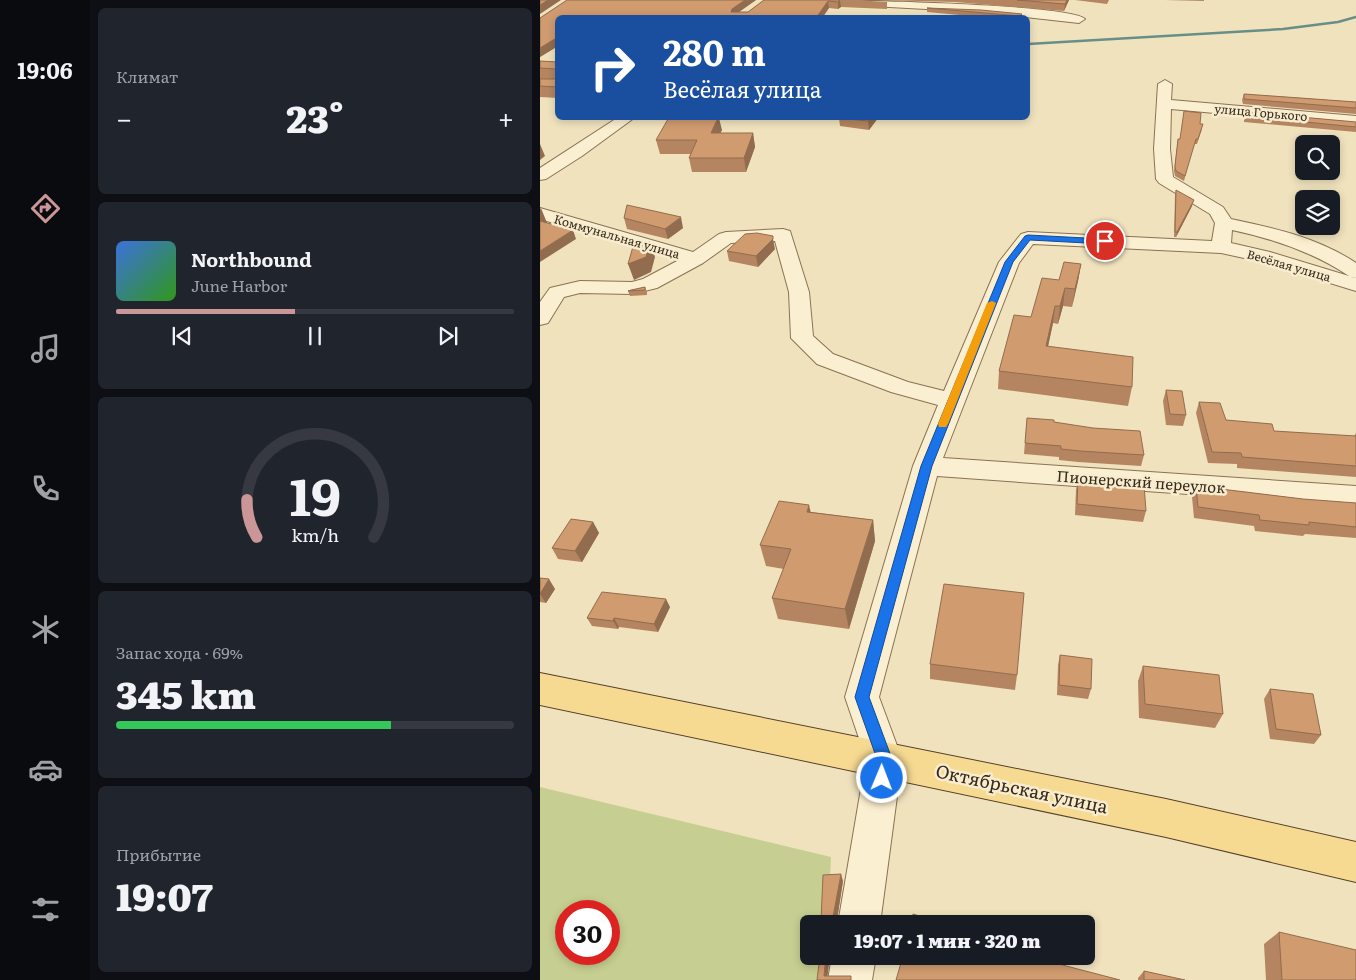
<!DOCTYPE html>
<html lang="ru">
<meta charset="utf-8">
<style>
:root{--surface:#171b24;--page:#20242c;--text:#f1f3f6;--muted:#9ea1a6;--line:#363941;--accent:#cb9697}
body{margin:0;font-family:Literata,serif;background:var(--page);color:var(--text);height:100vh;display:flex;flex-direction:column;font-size:19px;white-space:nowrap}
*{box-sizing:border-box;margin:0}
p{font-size:16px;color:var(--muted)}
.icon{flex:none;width:28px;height:28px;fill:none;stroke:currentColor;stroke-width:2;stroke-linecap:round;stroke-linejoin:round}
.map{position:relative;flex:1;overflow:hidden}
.details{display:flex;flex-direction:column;gap:8px;padding:8px;background:#0d0f14;width:450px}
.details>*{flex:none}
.top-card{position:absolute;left:15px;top:15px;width:475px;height:105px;border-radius:8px;box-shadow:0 2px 8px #0003;background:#1a4fa0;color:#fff;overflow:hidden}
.controls{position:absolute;left:755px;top:135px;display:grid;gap:10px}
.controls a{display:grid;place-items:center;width:45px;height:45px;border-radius:8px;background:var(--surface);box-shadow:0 2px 8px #0003;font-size:25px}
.speed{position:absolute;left:15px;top:900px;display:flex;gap:10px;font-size:25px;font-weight:700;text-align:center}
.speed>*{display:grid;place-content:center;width:65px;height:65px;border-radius:50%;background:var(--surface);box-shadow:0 2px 8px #0003;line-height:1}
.speed .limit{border:8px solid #d22;background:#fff;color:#111}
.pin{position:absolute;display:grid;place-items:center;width:42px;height:42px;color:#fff;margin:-21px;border:2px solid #fff;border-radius:50%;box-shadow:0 1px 5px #0007}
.me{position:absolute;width:55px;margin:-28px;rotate:1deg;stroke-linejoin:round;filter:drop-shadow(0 0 4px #0008)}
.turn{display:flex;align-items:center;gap:18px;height:105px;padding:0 25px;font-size:22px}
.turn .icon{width:65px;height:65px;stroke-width:2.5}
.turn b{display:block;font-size:35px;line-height:42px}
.big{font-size:38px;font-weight:800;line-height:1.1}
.details .tile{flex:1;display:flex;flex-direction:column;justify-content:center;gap:8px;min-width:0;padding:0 18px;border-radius:8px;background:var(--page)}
.details .dial{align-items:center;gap:0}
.dial svg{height:130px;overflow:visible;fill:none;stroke:var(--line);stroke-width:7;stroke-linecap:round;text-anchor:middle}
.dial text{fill:var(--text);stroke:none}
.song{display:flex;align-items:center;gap:15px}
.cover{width:60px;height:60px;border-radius:8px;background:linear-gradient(135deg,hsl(220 70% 55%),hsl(110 70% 35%))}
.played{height:5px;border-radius:2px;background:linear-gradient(90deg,var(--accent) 45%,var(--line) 45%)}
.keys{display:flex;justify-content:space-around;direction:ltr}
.heat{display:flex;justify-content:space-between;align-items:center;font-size:28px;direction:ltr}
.charge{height:8px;border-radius:4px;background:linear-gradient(90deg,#34c759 69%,var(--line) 0)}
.trip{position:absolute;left:260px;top:915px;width:295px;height:50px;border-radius:8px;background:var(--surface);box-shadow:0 2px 8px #0003;font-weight:800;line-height:50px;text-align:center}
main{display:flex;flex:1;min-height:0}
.tabs{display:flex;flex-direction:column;width:90px;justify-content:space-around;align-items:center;background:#090b0e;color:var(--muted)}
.tabs .icon{width:35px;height:35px}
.tabs .active{color:var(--accent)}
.tabs b{font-size:22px;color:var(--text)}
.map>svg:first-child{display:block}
.green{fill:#c6cf91;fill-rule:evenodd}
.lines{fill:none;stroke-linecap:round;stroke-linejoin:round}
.stream{stroke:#688f87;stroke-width:2.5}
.minor-casing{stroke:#897255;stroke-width:2}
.major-casing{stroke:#56402a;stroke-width:2}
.minor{fill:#fbefd1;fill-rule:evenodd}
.major{fill:#f7da91;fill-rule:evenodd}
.wall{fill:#b48560}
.shaded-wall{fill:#926c4e}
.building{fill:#d19b70;stroke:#926c4e}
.route{fill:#1a73e8;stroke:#114b97}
.slow{fill:#f59e0b}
.labels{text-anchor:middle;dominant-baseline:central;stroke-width:5;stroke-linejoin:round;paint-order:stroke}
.far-street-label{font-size:12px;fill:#37291b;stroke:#f7eccd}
.street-label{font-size:15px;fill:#37291b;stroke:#f7eccd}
.near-street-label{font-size:18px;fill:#37291b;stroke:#f7eccd}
</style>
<main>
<nav class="tabs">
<b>19:06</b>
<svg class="icon active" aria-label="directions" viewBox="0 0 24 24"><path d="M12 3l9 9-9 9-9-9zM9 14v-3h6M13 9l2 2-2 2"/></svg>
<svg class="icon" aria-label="music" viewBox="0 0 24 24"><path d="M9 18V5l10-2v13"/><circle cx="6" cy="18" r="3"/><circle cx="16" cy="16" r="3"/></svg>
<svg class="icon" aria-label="phone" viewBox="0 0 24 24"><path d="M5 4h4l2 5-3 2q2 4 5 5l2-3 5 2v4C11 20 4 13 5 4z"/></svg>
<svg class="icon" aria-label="climate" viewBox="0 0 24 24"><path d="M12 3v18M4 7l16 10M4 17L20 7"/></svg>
<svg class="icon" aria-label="car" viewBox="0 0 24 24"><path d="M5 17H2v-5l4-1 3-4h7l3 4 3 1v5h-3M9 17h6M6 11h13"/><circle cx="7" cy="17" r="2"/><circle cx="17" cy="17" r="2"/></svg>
<svg class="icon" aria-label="filters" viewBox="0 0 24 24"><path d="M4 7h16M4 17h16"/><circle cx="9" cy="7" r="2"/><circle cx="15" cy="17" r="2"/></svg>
</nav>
<section class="details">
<div class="tile"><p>Климат</p>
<div class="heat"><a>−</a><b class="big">23°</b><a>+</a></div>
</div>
<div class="tile">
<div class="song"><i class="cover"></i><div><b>Northbound</b><p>June Harbor</p></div></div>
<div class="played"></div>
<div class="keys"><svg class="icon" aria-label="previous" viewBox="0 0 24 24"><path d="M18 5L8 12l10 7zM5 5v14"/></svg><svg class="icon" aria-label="pause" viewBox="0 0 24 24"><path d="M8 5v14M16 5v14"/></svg><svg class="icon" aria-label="next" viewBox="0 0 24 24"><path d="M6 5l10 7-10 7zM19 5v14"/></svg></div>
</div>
<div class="tile dial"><svg viewBox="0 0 100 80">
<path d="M14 69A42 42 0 1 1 86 69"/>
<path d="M14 69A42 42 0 0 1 8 46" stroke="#cb9697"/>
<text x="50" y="56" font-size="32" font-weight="700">19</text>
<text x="50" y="72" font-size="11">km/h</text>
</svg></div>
<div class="tile"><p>Запас хода · 69%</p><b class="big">345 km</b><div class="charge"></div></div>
<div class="tile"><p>Прибытие</p><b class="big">19:07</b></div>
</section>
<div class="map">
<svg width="816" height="980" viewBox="0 0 816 980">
<rect width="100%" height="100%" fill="#f0e2bd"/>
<path class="green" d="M0,787L291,857L288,924H269V956H286L285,980H0ZM26,911H69V954H26Z"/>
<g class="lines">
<path class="stream" d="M488,44L743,29L798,22L816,17"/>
<defs>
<path id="minor" d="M270,0C305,0 531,4 545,19L539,23L441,12L276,3Z
M625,80L632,84L631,100L816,116V126L631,109L630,149L633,177L683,207L691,219C734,228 779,238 816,263V278L811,277L816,278V291L718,261L681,253L493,244L479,263L403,458L816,486V506L397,476L339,697L362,759L340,924H298L326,759L305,697L373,466L398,405L351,392L277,364L251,338L249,292L235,241L191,243L163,263L117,288L92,294L40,293L24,297L8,323L0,325V302L10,288L40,281L92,282L103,279L139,260L0,219V208L153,252L179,234L186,232L243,229L250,231L269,292L273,336L293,354L368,382L404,391L459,262L481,234L488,232L672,241L675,223L670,214L619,183L616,179L614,149L618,84ZM692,230C734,239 773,252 809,276L730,252L691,243Z
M77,118H94L42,156L6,179L0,180V168Z
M292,956H336L332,980H288Z"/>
<path id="major" d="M0,673L626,799L816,842V882L626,837L0,705Z"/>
</defs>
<use href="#minor" class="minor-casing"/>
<use href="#major" class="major-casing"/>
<use href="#minor" class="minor"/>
<use href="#major" class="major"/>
</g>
<path class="wall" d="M27,0H216L199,12H208L224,0H316L347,2V9L301,7L298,9L289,8L282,18H18V46L0,57V18Z
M340,0H529L524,11L415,2Z
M535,0H569L567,4Z
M625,0H664V1Z
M387,8L482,14L481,18H452L387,12Z
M0,61L18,62V98L0,97Z
M704,94L816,102V114L703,104L702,100Z
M705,112L816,122V132L704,122V118Z
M299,118H338L329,130L300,126Z
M660,124L662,129L657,144H654L644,181L635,176L634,171L638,139H640Z
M182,130L180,133H213L215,147L206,172H152L149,158L151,154H120L116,140Z
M636,190L652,206L636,237H634L635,195Z
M84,218L143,228L128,239L87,229Z
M235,249L218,267L189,261L187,251Z
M541,264L538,281L532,307L523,306L518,324L513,323L508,347L592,387L588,406L458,389L459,371L519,280Z
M105,287L107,292V295L90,296L88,291Z
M626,390L646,415L643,426L626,425L623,401Z
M659,402L686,420L734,431L814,436L816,433V477L697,468V464L668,463L656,413Z
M487,418L514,422L604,455L601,466L538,462L519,460V457L484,454Z
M538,478L606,511L603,522L535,515L536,490Z
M656,486L763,499L816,503V538L765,534L763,536L715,531L714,526L654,518L652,497Z
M271,512L333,520L335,541L309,629L238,619L232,598L244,569L226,566L220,545Z
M53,522L59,533L42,562L18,559L12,548Z
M0,578L15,589L6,603L0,602Z
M130,607L118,632L79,627L78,629L52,626L47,618Z
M520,655L551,689L548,699L517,695L518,665Z
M390,664L477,675L475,690L390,679Z
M603,666L683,714L675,728L599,718L598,681Z
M730,689L781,735L774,744L730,739L724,699Z
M303,881L297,919H306L308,924H283L281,921Z
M739,932L816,980H726L724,944Z
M604,971L645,980H598V978Z"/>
<path class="shaded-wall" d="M8,0H21L0,14V5Z
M205,0H216L193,16L191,12L192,9Z
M300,0L301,7L298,9V2Z
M527,0H529L524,11L525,4Z
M288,1L289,8L282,18H276Z
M18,37V46L0,57V48Z
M178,118H179L182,130L174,147L171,133Z
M331,118H338L329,130L328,121Z
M213,133L215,147L206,172L204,158Z
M0,144L5,156L0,160Z
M654,200L652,206L636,237L637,232Z
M1,208L7,223L0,227V209Z
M141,217L143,228L128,239L125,229Z
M33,230L36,239L0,262V251Z
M233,239L235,249L218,267L216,256Z
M110,242L115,257L111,272L94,280L88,264Z
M541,264L538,281L532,307L535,289Z
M525,288L523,306L518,324L520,306Z
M515,306L513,323L504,364L506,346Z
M269,505L274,526L267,512Z
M333,520L335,541L309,629L305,609Z
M53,522L59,533L42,562L35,551Z
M9,579L15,589L6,603L0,594Z
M126,599L130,607L118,632L114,624Z
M74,618L79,627L78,629L73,621Z
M301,874L303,881L297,920L293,917Z
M286,956L290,957L287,980L284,976Z"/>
<path class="building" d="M0,0H8L0,5Z
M27,0H205L192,9L191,12H208L224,0H300L298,2L288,1L276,18H18V37L0,48V18Z
M477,0H527L525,4Z
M387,8L441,10L482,14L480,16Z
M0,61L18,62V87L0,86V79H16V69L0,68Z
M704,94L816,102V108L704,99Z
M644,111L661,113L660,124H663L658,139H656L645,176L636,171L635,166L638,139H640Z
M705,112L816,122V127L705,116Z
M148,118H178L171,133H213L204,158H149L157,140H116L128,119H148Z
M299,118H331L328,121Z
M636,190L654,200L637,232H635Z
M87,205L141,217L125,229L84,218Z
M0,221L33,230L0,251Z
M217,233L233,236V239L216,256L187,251L205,234Z
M110,242L106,257L88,264L94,243Z
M524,262L541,264L535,289L525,288L520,306H515L506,346L593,357L592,387L459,371L474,315L491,317L502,278L519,280Z
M105,287V290L88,291L91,290Z
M626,390L642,391L646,415L630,414Z
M659,402L680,403L686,420L732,424L734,431L816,436V466L702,457L701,453L672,452Z
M487,418L514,420V422L553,428L600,431L604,455L540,451L521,449V446L485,443Z
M538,478L604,485L606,511L537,504Z
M656,486L763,499L816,503V527L769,522V525L720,520L719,515L658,507Z
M239,501L269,505L267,512L333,520L305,609L232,598L251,549L220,545Z
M31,519L53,522L35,551L12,548Z
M0,578L9,579L0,594Z
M404,584L484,593L477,675L390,664Z
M62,592L126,599L114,624L74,618L73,621L47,618Z
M520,655L552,659L551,689L519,685Z
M603,666L679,675L683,714L605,704Z
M730,689L773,694L781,735L736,729Z
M301,874L293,917L295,919H306L281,921L283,875Z
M373,914L406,924H371Z
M739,932L816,950V980H742Z
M280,956H286L284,976H311V980H277Z
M363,956H488L580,980H356Z
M604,971L645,980H604Z"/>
<path class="route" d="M488,235L565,239L569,241L565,244L490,240L473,262L392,466L329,697L352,759L347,783L342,785L336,783L334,778L337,759L315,697L381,466L465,262L485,236Z"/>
<path class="slow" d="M452,301L456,303L408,424L406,427H399L398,424L447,303Z"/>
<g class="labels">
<g class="far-street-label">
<text transform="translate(721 112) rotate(5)">улица Горького</text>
<text transform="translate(77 236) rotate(16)">Коммунальная улица</text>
<text transform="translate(749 265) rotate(16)">Весёлая улица</text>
</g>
<g class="street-label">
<text transform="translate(601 481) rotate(4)">Пионерский переулок</text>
</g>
<g class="near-street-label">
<text transform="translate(482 788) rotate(12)">Октябрьская улица</text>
</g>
</g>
</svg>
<div class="controls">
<a><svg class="icon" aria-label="search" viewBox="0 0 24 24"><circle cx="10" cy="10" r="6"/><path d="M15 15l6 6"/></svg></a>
<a><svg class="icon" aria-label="layers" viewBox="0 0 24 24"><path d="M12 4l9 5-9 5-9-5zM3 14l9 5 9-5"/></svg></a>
</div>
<div class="speed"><div class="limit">30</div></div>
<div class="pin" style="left:565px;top:241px;background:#d93025"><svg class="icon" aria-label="arrive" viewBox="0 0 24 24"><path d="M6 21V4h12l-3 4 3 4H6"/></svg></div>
<svg class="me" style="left:342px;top:778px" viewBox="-20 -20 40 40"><circle r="17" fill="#1a73e8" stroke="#fff" stroke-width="3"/><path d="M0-11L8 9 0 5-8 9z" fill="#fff"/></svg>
<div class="trip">19:07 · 1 мин · 320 m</div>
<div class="top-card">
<div class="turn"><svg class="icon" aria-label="right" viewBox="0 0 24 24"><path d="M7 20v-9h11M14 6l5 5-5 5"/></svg><div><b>280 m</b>Весёлая улица</div></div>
</div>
</div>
</main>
